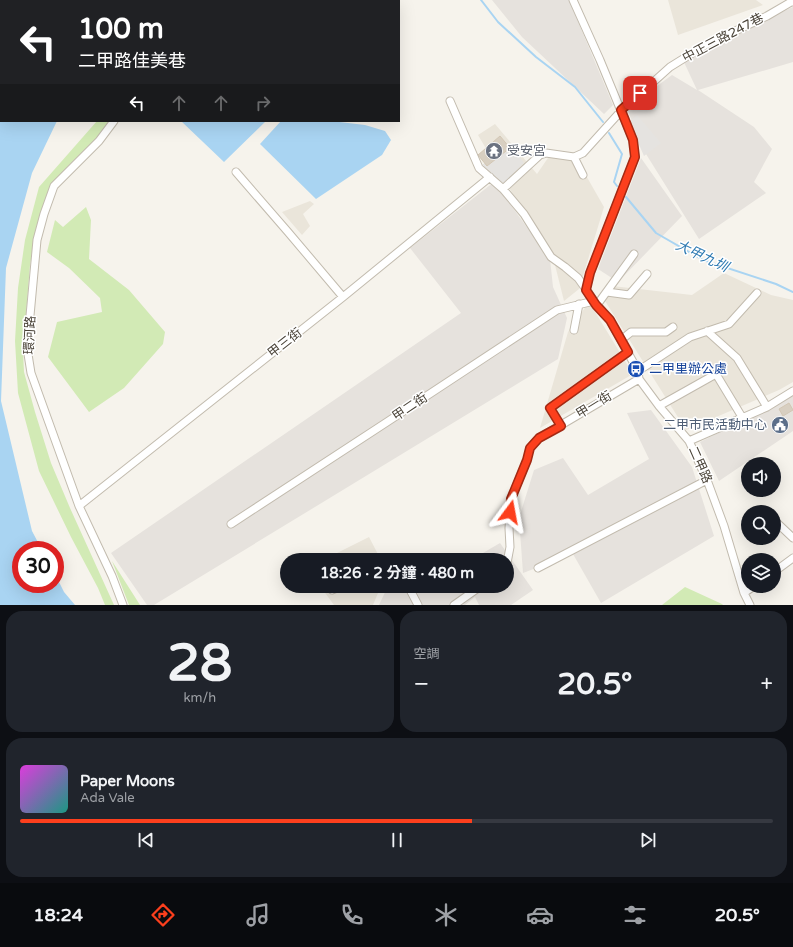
<!DOCTYPE html>
<html lang="zh-TW">
<meta charset="utf-8">
<style>
:root{--surface:#171b24;--page:#20242c;--text:#f1f3f6;--muted:#9ea1a6;--line:#363941;--accent:#fc3f1d}
body{margin:0;font-family:"Varela Round","Noto Sans TC",sans-serif;background:var(--page);color:var(--text);height:100vh;display:flex;flex-direction:column;font-size:15px;white-space:nowrap}
*{box-sizing:border-box;margin:0}
p{font-size:13px;color:var(--muted)}
.icon{flex:none;width:22px;height:22px;fill:none;stroke:currentColor;stroke-width:2;stroke-linecap:round;stroke-linejoin:round}
.map{position:relative;height:605px;overflow:hidden}
.side{display:flex;flex-direction:column;gap:6px;padding:6px;background:#0d0f14;flex:1}
.side>*{flex:none}
.banner{position:absolute;left:0px;top:0px;width:400px;height:122px;box-shadow:0 4px 16px #0002;background:#202124;color:#fff;overflow:hidden}
.tools{position:absolute;left:741px;top:457px;display:grid;gap:8px}
.tools a{display:grid;place-items:center;width:40px;height:40px;border-radius:50%;background:var(--surface);box-shadow:0 4px 16px #0002;font-size:20px}
.speed{position:absolute;left:12px;top:541px;display:flex;gap:8px;font-size:20px;font-weight:700;text-align:center}
.speed>*{display:grid;place-content:center;width:52px;height:52px;border-radius:50%;background:var(--surface);box-shadow:0 4px 16px #0002;line-height:1}
.speed .limit{border:6px solid #d22;background:#fff;color:#111}
.pin{position:absolute;display:grid;place-items:center;width:34px;height:34px;color:#fff;margin:-17px;border-radius:8px;box-shadow:0 2px 6px #0006}
.me{position:absolute;width:44px;margin:-22px;rotate:13deg;stroke-linejoin:round;filter:drop-shadow(0 0 3px #0008)}
.turn{display:flex;align-items:center;gap:14px;height:84px;padding:0 12px;font-size:18px}
.turn .icon{width:52px;height:52px;stroke-width:2.5}
.turn b{display:block;font-size:28px;line-height:34px}
.lanes{display:flex;align-items:center;height:38px;padding:0 12px;background:#0003;justify-content:center;gap:20px;direction:ltr}
.lanes .off{opacity:.35}
.big{font-size:30px;font-weight:700;line-height:1.1}
.side .widget{flex:1;display:flex;flex-direction:column;justify-content:center;gap:6px;min-width:0;padding:0 14px;border-radius:16px;background:var(--page)}
.side .dial{align-items:center;gap:0}
.dial b{font-size:52px;line-height:1}
.song{display:flex;align-items:center;gap:12px}
.cover{width:48px;height:48px;border-radius:6px;background:linear-gradient(135deg,hsl(300 70% 55%),hsl(170 70% 35%))}
.played{height:4px;border-radius:2px;background:linear-gradient(90deg,var(--accent) 60%,var(--line) 60%)}
.keys{display:flex;justify-content:space-around;direction:ltr}
.heat{display:flex;justify-content:space-between;align-items:center;font-size:22px;direction:ltr}
.side .tiles{flex:1;display:grid;gap:6px;grid-template-columns:1fr 1fr}
.widget:last-child{grid-column:span 2}
.trip{position:absolute;left:280px;top:553px;width:234px;height:40px;border-radius:20px;background:var(--surface);box-shadow:0 4px 16px #0002;font-weight:700;line-height:40px;text-align:center}
.menu{display:flex;height:64px;justify-content:space-around;align-items:center;background:#090b0e;color:var(--muted)}
.menu .icon{width:28px;height:28px}
.menu .on{color:var(--accent)}
.menu b{font-size:18px;color:var(--text)}
.map>svg:first-child{display:block}
.residential{fill:#eae5da}
.industrial{fill:#e6e2dd}
.green{fill:#d2eab5}
.parking{fill:#e5e3e0}
.water{fill:#a9d4f2}
.lines{fill:none;stroke-linecap:round;stroke-linejoin:round}
.stream{stroke:#a9d4f2;stroke-width:2}
.building{fill:#d8cfc1;stroke:#d3c7b4}
.minor-casing{stroke:#c2bbae;stroke-width:9}
.minor{stroke:#fff;stroke-width:7}
.route-casing{stroke:#a42913;stroke-width:10}
.route{stroke:#fc3f1d;stroke-width:7}
.labels{text-anchor:middle;dominant-baseline:central;stroke-width:3;stroke-linejoin:round;paint-order:stroke}
.street-label{font-size:13px;fill:#4b4439;stroke:#fff}
.worship-label{font-size:13px;fill:#5b616d;stroke:#fff;text-anchor:start}
.transit-label{font-size:13px;fill:#164399;stroke:#fff;text-anchor:start}
.service-label{font-size:13px;fill:#4e5e75;stroke:#fff;text-anchor:end}
.water-label{font-size:14px;font-style:italic;fill:#2e7ab2;stroke:#fff}
</style>
<div class="map">
<svg width="793" height="605" viewBox="0 0 793 605">
<rect width="100%" height="100%" fill="#f6f3ec"/>
<path class="residential" d="M668,0H756L763,5L678,35Z
M495,124L537,174L550,155L576,158L604,207L579,289L564,301L555,265L478,135Z
M310,201L314,204L303,214L310,226L302,235L282,212Z
M724,273L771,295L793,300V382L779,390L686,430L600,293L612,286L692,295Z
M589,302L633,374L540,428L568,332Z
M369,537L381,560H323Z
M320,586H381L373,605H334Z"/>
<path class="industrial" d="M492,0H569L613,105L604,114L522,37Z
M793,7V62L698,90L754,127L772,149L754,182L766,193L699,239L641,146L627,108L672,75L697,90L683,60L705,46Z
M641,158L682,216L618,282L598,269Z
M494,182L550,259L553,287L567,318L558,359L154,605H147L111,553L461,313L410,248Z
M793,396V431L719,481L700,442Z
M651,410L692,467L714,536L601,603L573,554L523,573L519,518L534,470L563,458L588,495L649,459L627,413Z
M500,543L533,590L511,605H479L475,597L465,605H379L388,586H507V560H471Z"/>
<path class="green" d="M97,121H110L96,139L68,166L48,193L36,228L30,265L23,352L24,372L35,412L51,463L70,508L114,605H105L98,588L71,537L39,471L18,393L15,341L18,288L25,240L39,187Z
M86,207L91,220L89,259L129,290L165,332L163,344L124,388L89,412L48,357L57,322L102,312L100,298L69,268L47,252L55,220L63,227Z
M112,561L140,605H129Z
M685,587L722,604L723,605H662Z"/>
<path class="parking" d="M637,115L661,143L644,156L629,122Z
M510,143L524,163L504,183L493,180L482,165Z"/>
<path class="water" d="M0,0H111L110,1H1V121H57L32,173L6,268L1,401L32,531L42,550H21V584H55V574L64,592L75,605H0Z
M181,121H266L224,162Z
M281,121H331L365,125L385,131L391,140L382,155L316,199L260,144Z"/>
<g class="lines">
<path class="stream" d="M481,0L498,22L536,57L575,87L603,122
M609,133L622,154L614,182L617,186
M626,197L656,233L703,260L776,284L793,292"/>
</g>
<path class="building" d="M500,136L510,148L487,166L478,155Z
M789,403L793,410L783,416L779,409Z"/>
<g class="lines">
<defs>
<path id="minor" d="M573,0L600,60L633,140L635,157L590,273L586,290
M182,1L183,0
M256,1L257,0
M450,101L479,168L503,189L524,214L551,257L565,267L578,278L597,305L610,320L638,371L639,379L659,406L689,441L707,480L724,526L744,593L750,605
M114,121L99,141L54,186L44,214L37,240L27,348L31,373L79,506L112,576L123,605
M574,157L583,175
M236,172L288,232L343,297
M503,189L540,155L546,153L574,157L583,153L621,111L670,67L707,44L733,32L767,16L791,2H793
M607,292L629,295L647,274
M597,305L634,254
M574,330L579,304
M707,331L737,358L767,407
M621,340L631,332H666L673,327
M638,371L690,337L729,324L757,293
M659,406L716,374L742,417
M561,426L550,408L628,352
M689,441L767,407L793,391
M79,506L343,297L490,177
M774,520L793,538
M231,524L387,422L557,310L594,301
M507,563L510,547L509,528L511,499L527,460L530,448L539,438L639,379
M538,568L707,480
M774,572L793,558
M328,586L332,590L342,586
M408,586L418,605
M744,593L754,586
M454,605L481,586"/>
</defs>
<use href="#minor" class="minor-casing"/>
<use href="#minor" class="minor"/>
</g>
<g class="lines">
<defs>
<path id="route" d="M510,512L511,499L527,460L530,448L539,438L561,426L550,408L628,352L610,320L596,305L586,290L590,273L635,157L633,140L621,110L640,93"/>
</defs>
<use href="#route" class="route-casing"/>
<use href="#route" class="route"/>
</g>
<defs>
<symbol id="temple-disc" viewBox="-11 -11 22 22"><circle r="9.5" fill="#6b7280" stroke="#fff"/><path d="M0-6L5-2H3V0L6.5 2.5H4V6H1.5V3h-3V6H-4V2.5H-6.5L-3 0V-2H-5Z" fill="#fff"/></symbol>
<symbol id="bus-disc" viewBox="-11 -11 22 22"><circle r="9.5" fill="#1a4fb4" stroke="#fff"/><path d="M-5-6H5V4H4V6H2V4H-2V6H-4V4H-5ZM-3.5-4V0h7V-4ZM-3.5 1.2v1.5H-2V1.2ZM2 1.2v1.5H3.5V1.2Z" fill="#fff"/></symbol>
<symbol id="civic-disc" viewBox="-11 -11 22 22"><circle r="9.5" fill="#5c6f8a" stroke="#fff"/><path d="M-.6-6.5H3V-4.5H.6V-3L4-1V1h2V6H-6V1h2V-1L-.6-3ZM-1.2 2.5V6h2.4V2.5Z" fill="#fff"/></symbol>
</defs>
<g fill-rule="evenodd">
<use href="#temple-disc" x="484" y="141" width="20" height="20"/>
<use href="#bus-disc" x="626" y="359" width="20" height="20"/>
<use href="#civic-disc" x="770" y="415" width="20" height="20"/>
</g>
<g class="labels">
<g class="street-label">
<text transform="translate(723 38) rotate(-28)">中正三路247巷</text>
<text transform="translate(30 335) rotate(-87)">環河路</text>
<text transform="translate(285 343) rotate(-38)">甲三街</text>
<text transform="translate(594 405) rotate(-32)">甲一街</text>
<text transform="translate(410 407) rotate(-34)">甲二街</text>
<text transform="translate(700 465) rotate(66)">二甲路</text>
</g>
<g class="worship-label">
<text x="507" y="151">受安宮</text>
</g>
<g class="transit-label">
<text x="649" y="369">二甲里辦公處</text>
</g>
<g class="service-label">
<text x="767" y="425">二甲市民活動中心</text>
</g>
<g class="water-label">
<text transform="translate(702 256) rotate(25)">大甲九圳</text>
</g>
</g>
</svg>
<div class="tools">
<a><svg class="icon" aria-label="sound" viewBox="0 0 24 24"><path d="M4 9h4l5-4v14l-5-4H4zM17 9q2 3 0 6"/></svg></a>
<a><svg class="icon" aria-label="search" viewBox="0 0 24 24"><circle cx="10" cy="10" r="6"/><path d="M15 15l6 6"/></svg></a>
<a><svg class="icon" aria-label="layers" viewBox="0 0 24 24"><path d="M12 4l9 5-9 5-9-5zM3 14l9 5 9-5"/></svg></a>
</div>
<div class="speed"><div class="limit">30</div></div>
<div class="pin" style="left:640px;top:93px;background:#d93025"><svg class="icon" aria-label="arrive" viewBox="0 0 24 24"><path d="M6 21V4h12l-3 4 3 4H6"/></svg></div>
<svg class="me" style="left:510px;top:512px" viewBox="-20 -20 40 40"><path d="M0-17L14 15 0 8-14 15z" fill="#fc3f1d" stroke="#fff" stroke-width="4"/></svg>
<div class="trip">18:26 · 2 分鐘 · 480 m</div>
<div class="banner">
<div class="turn"><svg class="icon" aria-label="left" viewBox="0 0 24 24"><path d="M17 20v-9H6M10 6l-5 5 5 5"/></svg><div><b>100 m</b>二甲路佳美巷</div></div>
<div class="lanes"><svg class="icon" aria-label="left" viewBox="0 0 24 24"><path d="M17 20v-9H6M10 6l-5 5 5 5"/></svg><svg class="icon off" aria-label="ahead" viewBox="0 0 24 24"><path d="M12 20V5M6 11l6-6 6 6"/></svg><svg class="icon off" aria-label="ahead" viewBox="0 0 24 24"><path d="M12 20V5M6 11l6-6 6 6"/></svg><svg class="icon off" aria-label="right" viewBox="0 0 24 24"><path d="M7 20v-9h11M14 6l5 5-5 5"/></svg></div>
</div>
</div>
<section class="side">
<div class="tiles">
<div class="widget dial"><b>28</b><p>km/h</p></div>
<div class="widget"><p>空調</p>
<div class="heat"><a>−</a><b class="big">20.5°</b><a>+</a></div>
</div>
<div class="widget">
<div class="song"><i class="cover"></i><div><b>Paper Moons</b><p>Ada Vale</p></div></div>
<div class="played"></div>
<div class="keys"><svg class="icon" aria-label="previous" viewBox="0 0 24 24"><path d="M18 5L8 12l10 7zM5 5v14"/></svg><svg class="icon" aria-label="pause" viewBox="0 0 24 24"><path d="M8 5v14M16 5v14"/></svg><svg class="icon" aria-label="next" viewBox="0 0 24 24"><path d="M6 5l10 7-10 7zM19 5v14"/></svg></div>
</div>
</div>
</section>
<nav class="menu">
<b>18:24</b>
<svg class="icon on" aria-label="directions" viewBox="0 0 24 24"><path d="M12 3l9 9-9 9-9-9zM9 14v-3h6M13 9l2 2-2 2"/></svg>
<svg class="icon" aria-label="music" viewBox="0 0 24 24"><path d="M9 18V5l10-2v13"/><circle cx="6" cy="18" r="3"/><circle cx="16" cy="16" r="3"/></svg>
<svg class="icon" aria-label="phone" viewBox="0 0 24 24"><path d="M5 4h4l2 5-3 2q2 4 5 5l2-3 5 2v4C11 20 4 13 5 4z"/></svg>
<svg class="icon" aria-label="climate" viewBox="0 0 24 24"><path d="M12 3v18M4 7l16 10M4 17L20 7"/></svg>
<svg class="icon" aria-label="car" viewBox="0 0 24 24"><path d="M5 17H2v-5l4-1 3-4h7l3 4 3 1v5h-3M9 17h6M6 11h13"/><circle cx="7" cy="17" r="2"/><circle cx="17" cy="17" r="2"/></svg>
<svg class="icon" aria-label="filters" viewBox="0 0 24 24"><path d="M4 7h16M4 17h16"/><circle cx="9" cy="7" r="2"/><circle cx="15" cy="17" r="2"/></svg>
<b>20.5°</b>
</nav>
